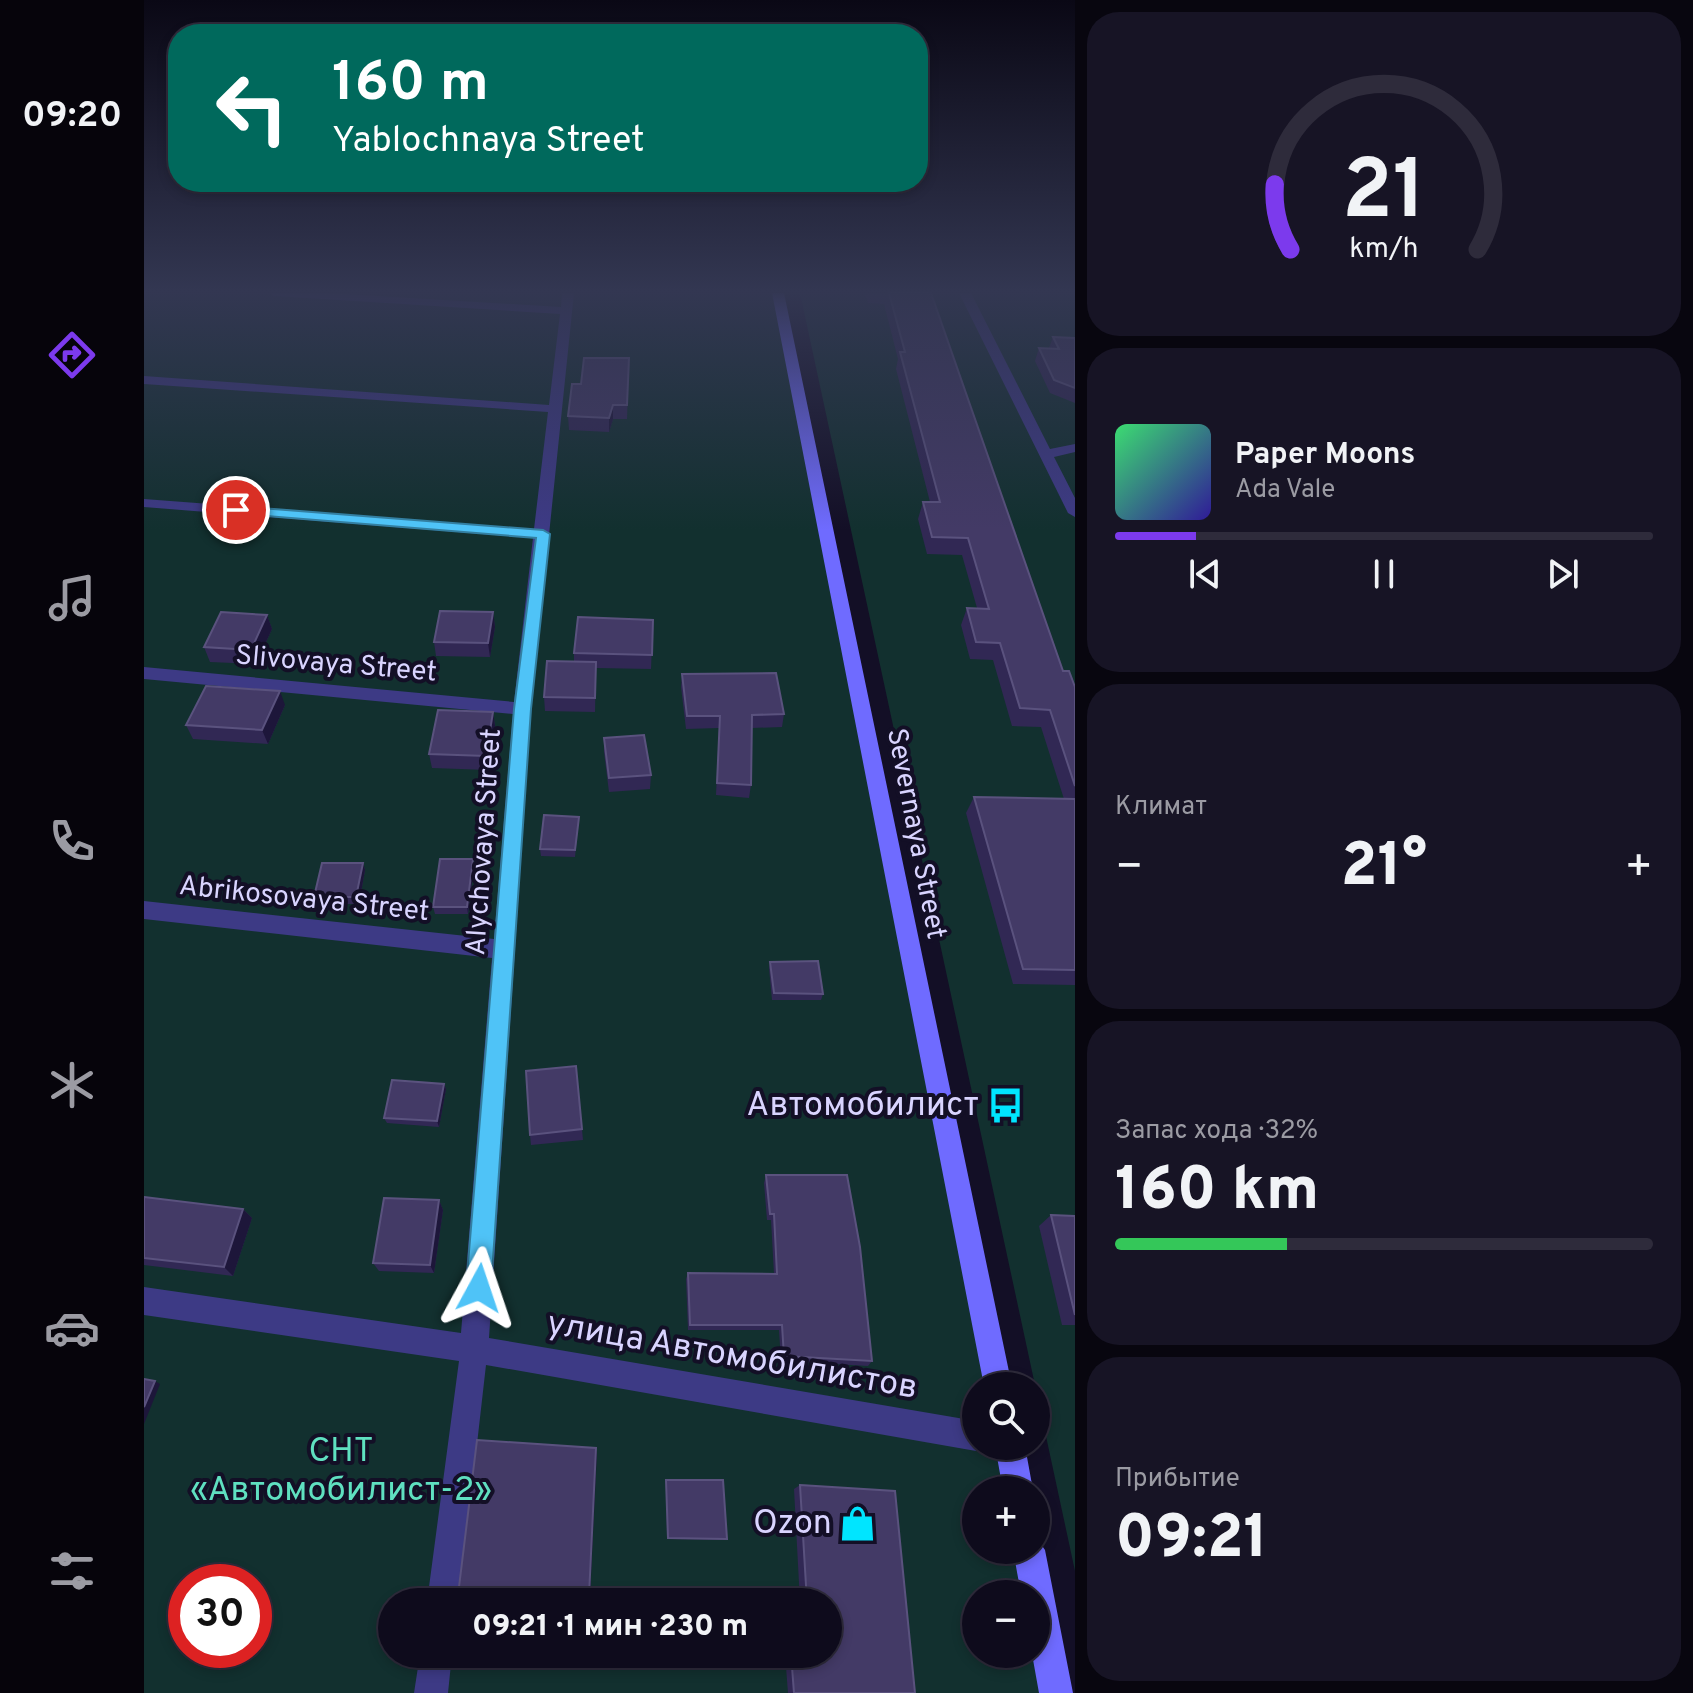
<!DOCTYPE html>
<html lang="ru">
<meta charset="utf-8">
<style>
:root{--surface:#0e0b1c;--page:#171425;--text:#f1f3f6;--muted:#9b9ba3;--line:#2e2b3b;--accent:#7c3aed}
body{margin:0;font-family:Overpass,sans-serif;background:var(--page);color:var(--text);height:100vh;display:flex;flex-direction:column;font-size:30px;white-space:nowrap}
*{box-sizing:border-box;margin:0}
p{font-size:26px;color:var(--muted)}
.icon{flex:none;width:44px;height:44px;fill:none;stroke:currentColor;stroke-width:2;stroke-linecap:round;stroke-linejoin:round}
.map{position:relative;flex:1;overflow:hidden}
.panel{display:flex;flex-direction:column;gap:12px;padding:12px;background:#08060f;width:618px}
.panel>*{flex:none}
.guide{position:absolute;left:24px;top:24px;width:760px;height:168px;border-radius:32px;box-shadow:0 4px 12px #0003,0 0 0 2px var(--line);background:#00695c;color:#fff;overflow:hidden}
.buttons{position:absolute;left:818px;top:1372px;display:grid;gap:16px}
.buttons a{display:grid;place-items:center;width:88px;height:88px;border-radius:50%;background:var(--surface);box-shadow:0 4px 12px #0003,0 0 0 2px var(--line);font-size:40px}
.speed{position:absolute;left:24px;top:1564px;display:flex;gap:16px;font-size:40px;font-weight:700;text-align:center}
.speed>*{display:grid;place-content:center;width:104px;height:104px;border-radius:50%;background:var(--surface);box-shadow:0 4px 12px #0003,0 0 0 2px var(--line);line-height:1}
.speed .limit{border:12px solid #d22;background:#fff;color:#111}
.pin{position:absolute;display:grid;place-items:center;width:68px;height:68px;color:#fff;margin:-34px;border:4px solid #fff;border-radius:50%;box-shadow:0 2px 8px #0007}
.me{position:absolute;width:88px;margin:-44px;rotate:5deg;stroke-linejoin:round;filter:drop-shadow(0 0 6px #0008)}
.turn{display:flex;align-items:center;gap:28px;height:168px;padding:0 32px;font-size:36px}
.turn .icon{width:104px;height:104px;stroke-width:2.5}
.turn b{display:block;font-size:56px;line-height:68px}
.big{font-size:60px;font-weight:800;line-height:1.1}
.panel .tile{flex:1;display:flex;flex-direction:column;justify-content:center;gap:12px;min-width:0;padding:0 28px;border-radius:32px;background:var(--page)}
.panel .dial{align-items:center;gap:0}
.dial svg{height:208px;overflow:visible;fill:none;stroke:var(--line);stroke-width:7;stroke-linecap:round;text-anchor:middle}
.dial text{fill:var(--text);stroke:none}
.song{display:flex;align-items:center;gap:24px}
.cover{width:96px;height:96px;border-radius:12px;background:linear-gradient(135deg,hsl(140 70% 55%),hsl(250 70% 35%))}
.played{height:8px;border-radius:4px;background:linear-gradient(90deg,var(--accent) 15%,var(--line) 15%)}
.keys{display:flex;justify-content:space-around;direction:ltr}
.heat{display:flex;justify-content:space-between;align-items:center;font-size:44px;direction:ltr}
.charge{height:12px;border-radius:6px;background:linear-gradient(90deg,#34c759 32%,var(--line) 0)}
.trip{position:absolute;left:234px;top:1588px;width:464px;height:80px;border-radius:40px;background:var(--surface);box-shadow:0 4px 12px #0003,0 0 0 2px var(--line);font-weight:800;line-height:80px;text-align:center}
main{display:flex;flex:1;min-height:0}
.menu{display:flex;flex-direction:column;width:144px;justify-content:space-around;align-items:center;background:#06040b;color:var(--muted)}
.menu .icon{width:56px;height:56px}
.menu .selected{color:var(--accent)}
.menu b{font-size:36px;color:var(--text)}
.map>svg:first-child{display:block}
.green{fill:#12302f;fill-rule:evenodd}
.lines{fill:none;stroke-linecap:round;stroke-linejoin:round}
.street{fill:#3d3a85;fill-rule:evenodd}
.secondary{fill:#6f6bff;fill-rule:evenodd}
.wall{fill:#312854}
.shaded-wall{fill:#1d163a}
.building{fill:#433a66;stroke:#5a527e;stroke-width:2}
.route{fill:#4fc3f7;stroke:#337fa1;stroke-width:2}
.labels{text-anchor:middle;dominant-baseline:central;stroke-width:8;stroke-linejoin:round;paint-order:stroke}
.street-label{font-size:28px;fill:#d9d4ff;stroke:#130f26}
.near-poi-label{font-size:34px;fill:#d9d4ff;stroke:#130f26;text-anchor:end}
.near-street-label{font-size:34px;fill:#d9d4ff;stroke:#130f26}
.near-park-label{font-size:34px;fill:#5fe0c0;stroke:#130f26}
</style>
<main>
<nav class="menu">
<b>09:20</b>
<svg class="icon selected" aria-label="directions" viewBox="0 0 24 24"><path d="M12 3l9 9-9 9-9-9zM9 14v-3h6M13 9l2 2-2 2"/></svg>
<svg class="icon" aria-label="music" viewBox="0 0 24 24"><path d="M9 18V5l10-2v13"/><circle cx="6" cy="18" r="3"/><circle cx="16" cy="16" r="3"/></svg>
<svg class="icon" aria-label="phone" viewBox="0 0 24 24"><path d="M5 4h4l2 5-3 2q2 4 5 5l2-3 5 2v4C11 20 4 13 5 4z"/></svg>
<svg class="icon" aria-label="climate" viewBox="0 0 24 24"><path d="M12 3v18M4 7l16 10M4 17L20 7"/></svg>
<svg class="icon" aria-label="car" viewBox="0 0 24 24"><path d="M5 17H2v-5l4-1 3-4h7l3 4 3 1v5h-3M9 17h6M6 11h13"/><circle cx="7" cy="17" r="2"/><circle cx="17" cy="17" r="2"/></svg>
<svg class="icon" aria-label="filters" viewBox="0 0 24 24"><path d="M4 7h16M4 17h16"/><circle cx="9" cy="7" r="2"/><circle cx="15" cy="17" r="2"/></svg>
</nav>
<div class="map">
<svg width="931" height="1693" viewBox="0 0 931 1693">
<rect width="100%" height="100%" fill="#130f26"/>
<path class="green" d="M0,293H634L854,1386H832V1446H866L874,1490H832V1550H885L912,1693H0ZM42,1582H110V1650H42ZM832,1594H892V1654H832ZM248,1602H684V1654H248Z
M656,293H931V1571Z"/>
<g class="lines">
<path class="street" d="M125,293H184L417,307L418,293H430L387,709L345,1338L832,1421V1446H842L832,1451L342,1365L315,1602H283L315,1361L0,1315V1287L317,1333L348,958L0,919V901L350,939L369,714L0,679V667L370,702L389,538L0,507V499L390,529L404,412L0,384V376L405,405L416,314L131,296Z
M815,293H827L906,449L931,444V452L910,457L931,498V517L924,513Z
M276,1654H308L304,1693H270Z"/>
<path class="secondary" d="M628,293H640L868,1386H840Z
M851,1446H881L889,1490H859Z
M892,1537L901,1550L929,1693H895L888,1654H892V1594H877L869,1550H892Z"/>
</g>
<path class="wall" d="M721,293H787L919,671L931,687V985L869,984L822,813L830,797L920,799L897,727L868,726L849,660L826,659L817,625L823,608H833L818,555L783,554L774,519L779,502H786L752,369L754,359L740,304L724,303Z
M909,337L931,338V403L906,393L891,361L895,348H905Z
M485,358L483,419H469L465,432L425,430L424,416L437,384Z
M349,612L351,627L346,657L292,656L290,642Z
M123,615L128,629L112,664L66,662L60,647Z
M509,620L507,669L452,668L451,712L401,711L400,697L430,662V653Z
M538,674L640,714L638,727L608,728L607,785L605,798L572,795L575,728L542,729L537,687Z
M141,705L124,744L49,739L42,725Z
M349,712L351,726L344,770L288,768L285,754Z
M460,738L507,775L506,789L465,792L460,752Z
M435,817L431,857L397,856L396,849Z
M219,863L221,870L215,904H172L170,897Z
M330,866L324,914H291L289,907Z
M626,962L679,994L677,1000H628L625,968Z
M432,1066L439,1140L387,1145L386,1135Z
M300,1084L302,1089L295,1127L243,1123L240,1118Z
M622,1175L728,1361L724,1366L637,1361L635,1330H544L542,1279L544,1273L630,1274L627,1220H623L620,1183Z
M0,1197L99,1209L108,1218L89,1276L0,1265Z
M295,1200L299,1210L290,1273L235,1271L229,1263Z
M907,1215L931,1216V1325H918L895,1226Z
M452,1448L446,1597L315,1587Z
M522,1480L583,1539L581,1540L523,1539Z
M656,1485L771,1693H644L641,1654H684V1602H656L650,1489Z"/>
<path class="shaded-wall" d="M469,405V419L465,432V418Z
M349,612L351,627L346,657L344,643Z
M123,615L128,629L112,664L107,650Z
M136,691L141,705L124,744L118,730Z
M349,712L351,726L344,770L342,756Z
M329,859L330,866L324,914L323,907Z
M219,863L221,870L215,904L212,897Z
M300,1084L302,1089L295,1127L293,1121Z
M295,1200L299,1210L290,1273L286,1265Z
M99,1209L108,1218L89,1276L80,1267Z
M11,1381L16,1384L0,1424V1407Z
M452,1448L453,1454L446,1597L445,1596Z"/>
<path class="building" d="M745,293H787L919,671H925L931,687V786L906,710L876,708L856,643L832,642L823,608L845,609L824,538L788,537L779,502H796L756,352H761Z
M909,337L931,338V388L910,380L895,348L915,349Z
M440,358H485L483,405H469L465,418L424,416L428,384H437Z
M296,611L349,612L344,643L290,642Z
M77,612L123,615L107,650L60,647Z
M434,617L509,620L508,655L430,653Z
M403,661L452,662L451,698L400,697Z
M632,673L640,714L608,715L607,785L573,783L576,716H543L538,674Z
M62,686L136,691L118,730L42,725Z
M294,710L349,712L342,756L285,754Z
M500,735L507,775L465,778L460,738Z
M830,797L931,799V970L879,969Z
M400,815L435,817L431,850L396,849Z
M296,859H329L323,907H289Z
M178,863H219L212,897H170Z
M674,961L679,994L630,993L626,962Z
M432,1066L438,1129L386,1135L382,1071Z
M248,1080L300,1084L293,1121L240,1118Z
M622,1175H703L716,1247L728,1361L640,1356L638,1325H546L544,1273L633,1274L630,1214H626Z
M0,1197L99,1209L80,1267L0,1258Z
M240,1198L295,1200L286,1265L229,1263Z
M907,1215L931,1216V1315Z
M0,1379L11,1381L0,1407Z
M333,1440L452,1448L445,1596L315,1587Z
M522,1480H579L583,1539L524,1538Z
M656,1485L751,1491L771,1693H650L647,1654H684V1602H663Z"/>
<linearGradient id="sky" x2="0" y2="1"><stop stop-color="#0a0815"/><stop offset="0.55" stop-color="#333752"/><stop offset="1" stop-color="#333752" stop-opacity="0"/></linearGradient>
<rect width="931" height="530" fill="url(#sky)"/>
<path class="route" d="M92,506L399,530L406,534L387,709L347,1288L343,1296L335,1300L326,1296L322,1288L370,709L392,538L87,513V507Z"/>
<defs>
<symbol id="bus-bare" viewBox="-9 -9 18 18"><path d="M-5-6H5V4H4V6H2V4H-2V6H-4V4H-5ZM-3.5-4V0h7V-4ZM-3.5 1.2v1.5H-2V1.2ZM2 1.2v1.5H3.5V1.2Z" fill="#00e5ff" stroke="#130f26" stroke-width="2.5" paint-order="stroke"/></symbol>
<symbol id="shop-bare" viewBox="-9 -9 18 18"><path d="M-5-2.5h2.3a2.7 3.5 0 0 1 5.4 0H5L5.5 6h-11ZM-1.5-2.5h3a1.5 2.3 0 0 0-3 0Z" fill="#00e5ff" stroke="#130f26" stroke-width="2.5" paint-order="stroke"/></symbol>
</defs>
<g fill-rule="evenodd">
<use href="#bus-bare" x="836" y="1080" width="51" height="51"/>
<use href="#shop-bare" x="688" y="1498" width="51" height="51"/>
</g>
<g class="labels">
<g class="street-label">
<text transform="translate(192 665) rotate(5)">Slivovaya Street</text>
<text transform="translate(771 834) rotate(79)">Severnaya Street</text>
<text transform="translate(341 842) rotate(-86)">Alychovaya Street</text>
<text transform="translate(160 900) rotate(6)">Abrikosovaya Street</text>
</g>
<g class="near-poi-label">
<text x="835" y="1106">Автомобилист</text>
<text x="688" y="1524">Ozon</text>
</g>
<g class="near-street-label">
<text transform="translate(588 1357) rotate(10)">улица Автомобилистов</text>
</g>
<g class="near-park-label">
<text x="197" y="1452">СНТ<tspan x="197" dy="39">«Автомобилист-2»</tspan></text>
</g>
</g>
</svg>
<div class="buttons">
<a><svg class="icon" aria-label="search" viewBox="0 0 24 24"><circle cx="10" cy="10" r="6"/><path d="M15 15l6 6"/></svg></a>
<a>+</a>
<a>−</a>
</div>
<div class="speed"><div class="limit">30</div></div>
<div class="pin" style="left:92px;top:510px;background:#d93025"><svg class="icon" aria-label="arrive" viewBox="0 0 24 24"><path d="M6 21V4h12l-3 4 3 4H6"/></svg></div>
<svg class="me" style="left:335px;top:1288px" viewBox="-20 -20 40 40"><path d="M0-17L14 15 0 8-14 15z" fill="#4fc3f7" stroke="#fff" stroke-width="4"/></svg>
<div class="trip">09:21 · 1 мин · 230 m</div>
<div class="guide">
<div class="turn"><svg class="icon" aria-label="left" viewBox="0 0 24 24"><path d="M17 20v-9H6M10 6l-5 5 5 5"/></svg><div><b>160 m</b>Yablochnaya Street</div></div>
</div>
</div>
<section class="panel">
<div class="tile dial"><svg viewBox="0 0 100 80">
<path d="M14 69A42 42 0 1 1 86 69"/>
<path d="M14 69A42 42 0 0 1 8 44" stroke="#7c3aed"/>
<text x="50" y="56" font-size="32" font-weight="700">21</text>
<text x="50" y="72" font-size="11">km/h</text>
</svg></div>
<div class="tile">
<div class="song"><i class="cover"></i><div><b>Paper Moons</b><p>Ada Vale</p></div></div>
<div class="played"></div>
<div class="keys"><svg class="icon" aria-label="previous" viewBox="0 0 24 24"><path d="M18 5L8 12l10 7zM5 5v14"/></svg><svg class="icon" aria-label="pause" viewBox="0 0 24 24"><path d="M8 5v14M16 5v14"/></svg><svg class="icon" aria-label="next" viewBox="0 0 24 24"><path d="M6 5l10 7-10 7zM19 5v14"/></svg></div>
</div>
<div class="tile"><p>Климат</p>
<div class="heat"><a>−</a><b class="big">21°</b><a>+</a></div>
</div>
<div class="tile"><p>Запас хода · 32%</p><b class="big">160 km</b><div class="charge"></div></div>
<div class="tile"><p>Прибытие</p><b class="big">09:21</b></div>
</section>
</main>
